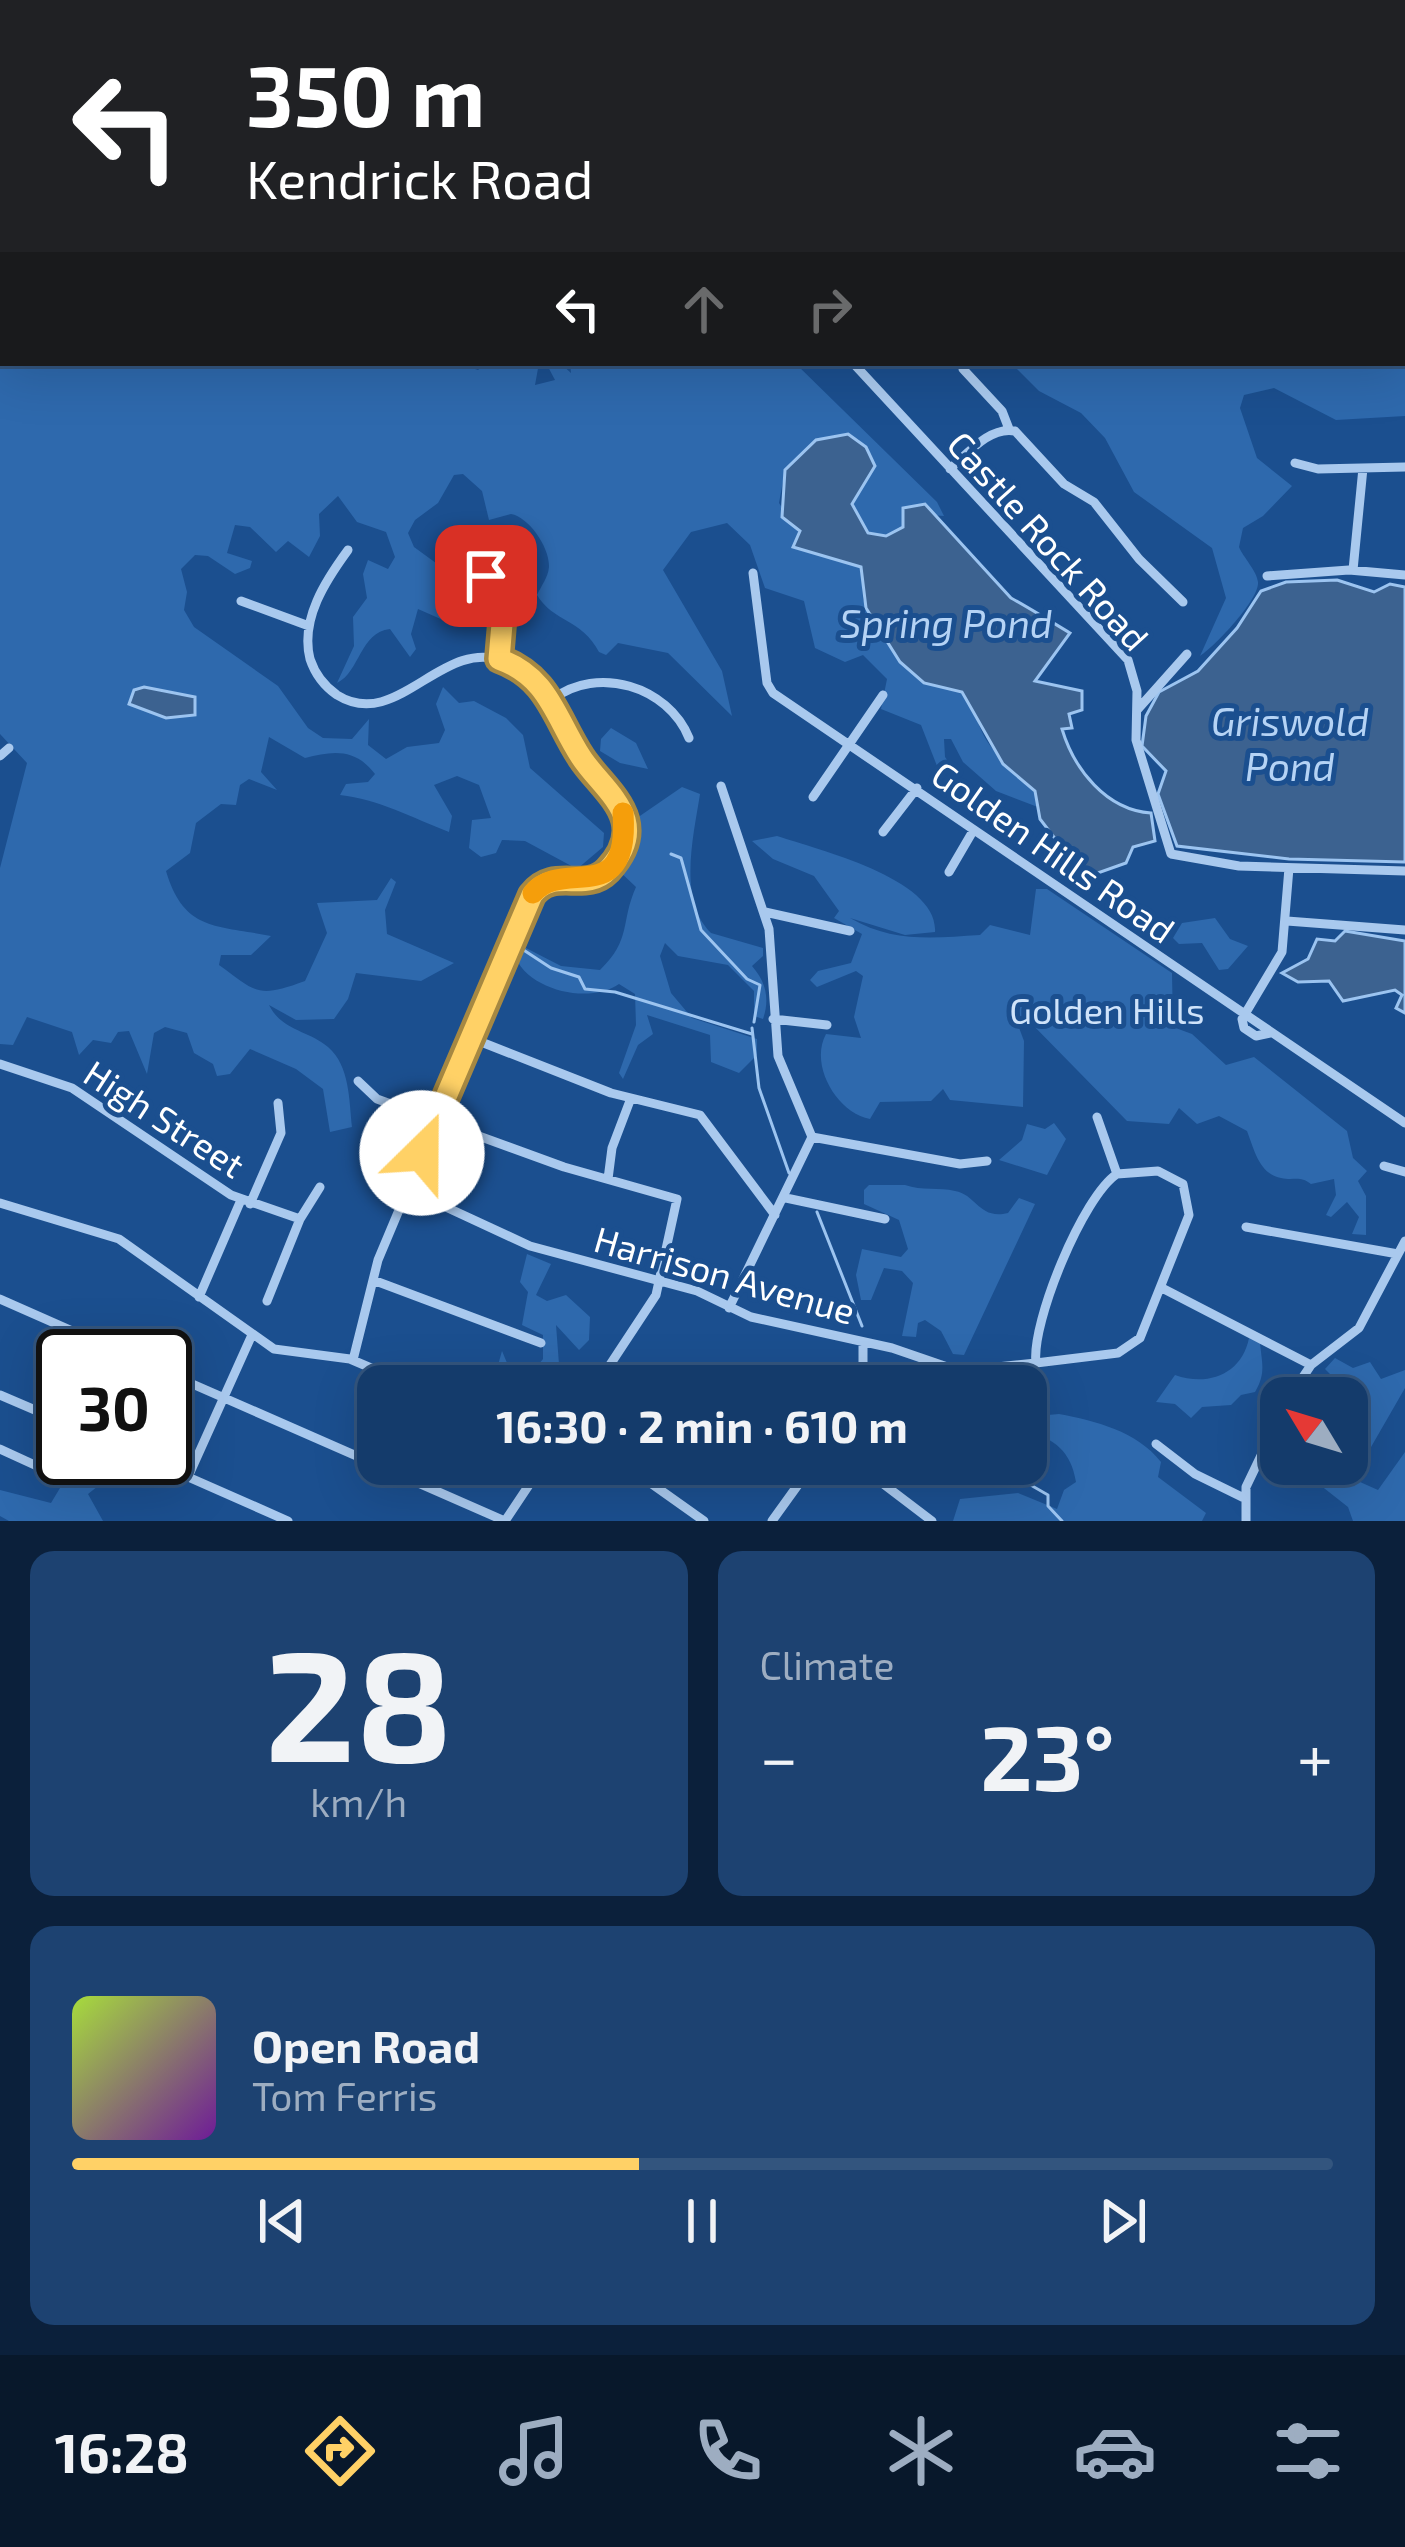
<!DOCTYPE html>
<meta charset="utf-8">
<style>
:root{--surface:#143b6b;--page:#1d4271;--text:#f1f3f6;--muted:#9dadc1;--line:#33557e;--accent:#ffd166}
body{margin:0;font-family:"Exo 2",sans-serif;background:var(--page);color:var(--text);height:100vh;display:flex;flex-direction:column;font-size:45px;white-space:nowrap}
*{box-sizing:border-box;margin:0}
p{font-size:39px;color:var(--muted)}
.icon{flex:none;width:66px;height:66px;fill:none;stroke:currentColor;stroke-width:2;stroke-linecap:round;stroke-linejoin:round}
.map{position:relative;height:1521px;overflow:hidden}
.sheet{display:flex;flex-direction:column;gap:30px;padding:30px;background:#0b203b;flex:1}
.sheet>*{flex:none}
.guide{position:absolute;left:0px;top:0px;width:1407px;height:366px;box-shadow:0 12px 48px #0002,0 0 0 3px var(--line);background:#202124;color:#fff;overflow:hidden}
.needle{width:78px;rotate:308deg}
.buttons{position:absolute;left:1260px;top:1377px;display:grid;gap:24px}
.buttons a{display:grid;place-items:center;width:108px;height:108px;border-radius:24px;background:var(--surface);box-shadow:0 12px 48px #0002,0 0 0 3px var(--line);font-size:60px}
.speed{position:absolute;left:36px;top:1329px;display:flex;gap:24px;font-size:60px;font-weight:700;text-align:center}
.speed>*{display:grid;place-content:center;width:156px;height:156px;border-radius:50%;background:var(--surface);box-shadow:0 12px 48px #0002,0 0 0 3px var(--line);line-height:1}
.speed .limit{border:6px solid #111;border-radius:18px;background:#fff;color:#111}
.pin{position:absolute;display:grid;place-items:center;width:102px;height:102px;color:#fff;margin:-51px;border-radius:24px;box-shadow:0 6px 18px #0006}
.me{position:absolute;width:132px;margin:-66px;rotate:23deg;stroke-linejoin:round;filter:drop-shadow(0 0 9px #0008)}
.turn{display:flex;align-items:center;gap:42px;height:252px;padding:0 48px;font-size:54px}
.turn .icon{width:156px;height:156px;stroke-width:2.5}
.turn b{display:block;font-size:84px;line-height:102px}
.lanes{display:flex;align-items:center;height:114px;padding:0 48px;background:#0003;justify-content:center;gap:60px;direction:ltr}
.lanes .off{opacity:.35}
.big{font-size:90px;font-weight:700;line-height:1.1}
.sheet .widget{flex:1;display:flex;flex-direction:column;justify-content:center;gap:18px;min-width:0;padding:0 42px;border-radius:24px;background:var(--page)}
.sheet .dial{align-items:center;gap:0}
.dial b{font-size:156px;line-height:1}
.song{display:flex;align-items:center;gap:36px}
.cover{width:144px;height:144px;border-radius:18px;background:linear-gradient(135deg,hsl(80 70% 55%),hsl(280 70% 35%))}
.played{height:12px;border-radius:6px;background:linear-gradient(90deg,var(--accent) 45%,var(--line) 45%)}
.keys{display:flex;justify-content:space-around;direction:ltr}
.heat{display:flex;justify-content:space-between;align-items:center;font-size:66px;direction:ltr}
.sheet .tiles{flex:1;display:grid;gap:30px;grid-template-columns:1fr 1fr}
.widget:last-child{grid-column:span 2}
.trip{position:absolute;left:357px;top:1365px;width:690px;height:120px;border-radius:24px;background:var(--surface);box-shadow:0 12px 48px #0002,0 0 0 3px var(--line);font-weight:700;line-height:120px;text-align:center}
.tabs{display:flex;height:192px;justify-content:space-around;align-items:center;background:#08182b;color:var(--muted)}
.tabs .icon{width:84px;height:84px}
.tabs .active{color:var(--accent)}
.tabs b{font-size:54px;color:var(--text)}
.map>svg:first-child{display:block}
.green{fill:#2e69ad}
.water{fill:#3c6290;stroke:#9cc4f0;stroke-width:3}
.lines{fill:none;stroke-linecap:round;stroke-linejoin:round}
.stream{stroke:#9cc4f0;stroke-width:3}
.minor{stroke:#a9c9ee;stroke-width:9}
.route-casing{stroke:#a68842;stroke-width:30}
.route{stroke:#ffd166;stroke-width:21}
.slow{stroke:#f59e0b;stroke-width:21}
.labels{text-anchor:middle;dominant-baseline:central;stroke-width:10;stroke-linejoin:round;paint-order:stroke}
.street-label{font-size:36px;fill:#fff;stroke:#1b4f8f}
.park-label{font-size:36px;fill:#cfe3fa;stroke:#1b4f8f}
.water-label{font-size:39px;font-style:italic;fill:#b5d3f5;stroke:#1b4f8f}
</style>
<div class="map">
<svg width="1405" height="1521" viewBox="0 0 1405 1521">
<rect width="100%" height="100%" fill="#1b4f8f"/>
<path class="green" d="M0,118L3,363H457L478,370L485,364L539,363L535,385L555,380L546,363H560L571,373L570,363H795L937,502L944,516L902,513L903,527L886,536L869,533L852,504L875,465L858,439C826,435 810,450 785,470L779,503L811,551L861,567L863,599L871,618L885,640L932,685C942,685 951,684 960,691C972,701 976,720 983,734C998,764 1032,778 1043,809L996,791L963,762L951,739H944L945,757L960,777L937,766L921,725L881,709L887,679L863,655L845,662L815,648L804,601L765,588L750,545L727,523L691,532L663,570L722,671L732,716L668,653L618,643L606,655L599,652C582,619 553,622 537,595C541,586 548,578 549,567C550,548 529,517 511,514L489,520L482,491L463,474L454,475L438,503L415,520L408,533L414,547L440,566L449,600L477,617L473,620L452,615L443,620L418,609L411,634L416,649L410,657L390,629C360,632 360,672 337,683L354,646L353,617L367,598L363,574L368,560L388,569L395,557L386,532L357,522L338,496L319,514L320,536L309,557L288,541L276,552L250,527L235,525L227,553L252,561L250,568L235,574L208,556L195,555L181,569L187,592L184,610L194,627L278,686L308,728L323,738L352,739L369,719L368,745L386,759L407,747L439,743L445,730L436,704L443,687L459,703L474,701L506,718L523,735L530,768L604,833L603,847L577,869L525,841L502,840L496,853L481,857L469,848L472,820L491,818L479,785L457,776L434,785L452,816L449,832C413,818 378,799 340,795L346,784L368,782L375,774C355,748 333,751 305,758L269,737L261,772L277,790L249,779L240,785L236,805L221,804L196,823L190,853L166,871C184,932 217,925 271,936L251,955H221L219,965C257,992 256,999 305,981L327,933L317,903L377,900L391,878L396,882L385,910L387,934L454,963L421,981L356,973L348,999L334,1019L296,1020L269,1005C282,1031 308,1030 328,1047C350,1066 349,1100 352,1127L330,1132L323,1089L296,1069L250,1049L230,1074L217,1076L213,1064L194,1053L187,1033L165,1027L154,1033L147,1074L129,1031L118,1032L111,1043L93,1040L79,1055L72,1032L27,1017L13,1045L0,1044V868L27,763L0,734Z
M1405,230V416L1336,420L1274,388L1244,395L1240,408L1257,458L1292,486L1263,516L1243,528L1239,547C1243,557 1257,571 1258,582C1260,600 1211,650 1200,656L1226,598L1212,548L1134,492L1105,438L1081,413L1039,391L1015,367L981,363H1404Z
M611,728L636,743L648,769L620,763L600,751L601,739Z
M682,787L700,794C694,834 677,900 711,933L763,948V956L752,966C766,982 770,999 763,1019L754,1016V991L728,965L678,956L665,943L660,956L671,993L692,1018L757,1039V1055L739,1073L711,1062L710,1035L647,1015L653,1034L638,1045L623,1079L619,1073L636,1025L635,994L619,984C589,1005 526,990 514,954L524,947L561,966L600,970C632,939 620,923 636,887L617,869L634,820Z
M777,836C819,850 939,879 935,932L905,935L850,918C893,943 933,938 980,935L990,925L1030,935L1036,889H1047L1172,973L1173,1027L1192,1034L1226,1065L1254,1057L1347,1131L1353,1158L1367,1171L1358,1181L1366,1196V1235L1352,1234L1359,1217L1347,1202L1331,1217L1326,1215L1336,1195L1334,1179L1311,1184C1299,1175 1295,1181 1281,1178C1259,1174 1254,1149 1247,1131L1219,1116L1197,1124L1179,1108L1169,1124L1127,1121L1027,1019L1018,1025L1024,1041L1023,1107L950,1100L943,1089L931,1101L880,1102L870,1119C837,1113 809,1065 826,1034L861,1038L854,1017L863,976L856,971L817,987L810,980L818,971L851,963L862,934L834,918L839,911L814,876L773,859L752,841Z
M1215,918L1230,939L1248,946L1228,969L1219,970L1202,943L1179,944L1173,938L1182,923Z
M1054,1123L1066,1139L1047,1175L999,1160L1022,1140L1027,1124L1045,1129Z
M905,1185C922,1191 939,1187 955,1191C977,1195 979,1220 1008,1213L1019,1198L1035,1204L964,1355L953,1354L941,1331L925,1320L918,1323L916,1337L902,1336L913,1283L902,1271L884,1268L871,1300H861L856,1275L862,1249L901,1257L908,1249L899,1220L864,1204V1190L869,1185Z
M527,1254L551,1264L536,1295L547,1301L566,1295L590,1317L589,1340L579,1350L556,1325L559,1364L543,1386H492L502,1351L515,1382L526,1380L543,1359V1335L522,1325L528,1292L520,1282Z
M1249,1338L1260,1343C1262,1364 1266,1373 1255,1392L1241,1395L1231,1405L1202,1407L1191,1418L1175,1404L1156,1402L1175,1375C1208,1387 1242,1374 1249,1338Z
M1335,1358L1353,1368L1370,1362L1381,1379L1405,1370V1388L1367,1454L1347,1446V1398H1336L1339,1383L1325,1369Z
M1059,1414C1095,1421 1137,1431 1161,1462L1158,1477L1206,1513L1202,1521H953L960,1499L1018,1493L1057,1509L1064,1490L1076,1482C1071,1451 1055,1440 1026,1429V1417Z
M1405,1452V1521H1353L1348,1507L1301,1470L1304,1464H1347V1453L1360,1482L1378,1490Z
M78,1458H112L125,1471L122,1478L107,1479L88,1494L103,1521H9L0,1516V1490L51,1503Z"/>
<path class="water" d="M848,434L866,447L875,466L852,504L868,533L886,536L903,527V508L925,504L1011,598C1031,609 1050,621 1070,633L1035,681L1082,691V710L1069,714L1072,728L1062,729C1074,769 1106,810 1151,813L1155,841L1133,847L1126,863L1081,879L1062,875L1057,841L1040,819L1035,791L1003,764L962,692L924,683L900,662L866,608L861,567L793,547L800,531L782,517L785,470L816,440Z
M1337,580L1374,592L1390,584L1405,587V862L1289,859L1177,846L1158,794L1166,771L1142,746L1146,716L1159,692L1198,671L1237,628L1261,591L1286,582Z
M144,687L195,697V715L166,718L129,704L134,690Z
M1345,931L1405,941V1013L1396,1008L1402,995L1395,990L1343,1001L1329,981L1298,982L1282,973L1308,959L1317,939L1335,941Z"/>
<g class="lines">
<path class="stream" d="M671,854L681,858L701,930L747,979L760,985L754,1022
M519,947L551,968L579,977L585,989L615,992L752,1034
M752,1028L759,1088L789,1173
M817,1212L862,1326
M994,1464L1048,1495V1506L1062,1521"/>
<path class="minor" d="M528,0L529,3
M1394,0L1401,3
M146,3L147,0
M0,106L3,98
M853,363L1128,660L1137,691L1136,740L1171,854L1239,866L1405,871
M963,369L1002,411L1009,429
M1295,463L1318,469L1405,467
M950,469C968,453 990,426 1015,431L1064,484L1094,502L1139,559L1183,602
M460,547C492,580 507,612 499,659
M348,550C326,580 300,619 310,659C315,674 324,686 337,695C398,733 442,635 506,662C549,680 558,716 578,752C597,787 634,797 621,845C617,857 611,869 601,876C585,886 566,876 548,881L528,903L378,1260L353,1360
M1353,570L1363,468
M753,573L767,683L773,693L1405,1123
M1267,576L1349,570L1405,575
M241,601L309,626
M553,699C597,665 668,686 689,738
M1138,709L1187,654
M0,756L9,748
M721,786L769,929L778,1056L812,1137L729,1308
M813,797L883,695
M883,832L917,788
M949,872L973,831
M765,912L850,931
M1287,921L1405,930
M773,1019L827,1025
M1270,1033L1256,1036L1244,1028L1242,1019L1282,952L1289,868
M471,1038L611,1093L700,1115L775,1215
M0,1064L72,1088L231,1195L300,1219
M358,1081L377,1099L564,1167L677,1199L656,1295L596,1386
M1097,1117L1117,1174
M812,1137L960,1164L987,1161
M1384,1166L1405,1172
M1158,1171L1183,1184L1189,1215L1140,1338L1118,1353L1036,1363C1031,1323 1083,1196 1117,1174Z
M608,1179L612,1148L631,1098
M407,1189L530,1246L697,1291L751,1317L892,1348L959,1371L1036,1363
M786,1198L885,1219
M0,1203L119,1239L274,1349L350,1359L413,1386
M250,1204L281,1133L278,1103
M1246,1227L1398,1254
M373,1280L541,1343
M1162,1288L1311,1365
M199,1297L241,1200
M0,1299L129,1356
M267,1301L300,1219L320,1187
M863,1342V1386
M165,1372L505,1521
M709,1386L720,1370
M0,1395L63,1422
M1289,1398L1311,1365L1359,1328L1405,1241
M1156,1444L1195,1474L1244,1498
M0,1449L50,1472
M145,1458L288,1521
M772,1464L799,1483
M857,1464L932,1521
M628,1467L704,1521
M188,1477L251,1337
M505,1521L543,1464
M772,1521L813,1464
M1246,1521V1487L1281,1414"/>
</g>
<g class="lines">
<defs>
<path id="route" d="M422,1153L532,895C554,866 585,894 608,870C654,820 603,791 581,757C555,717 549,677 499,659L502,624L486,576"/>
</defs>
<use href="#route" class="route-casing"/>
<use href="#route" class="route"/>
<path class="slow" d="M533,893C564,857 630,910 623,813"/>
</g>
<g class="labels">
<g class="street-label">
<text transform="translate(1049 540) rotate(48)">Castle Rock Road</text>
<text transform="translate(1054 851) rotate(35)">Golden Hills Road</text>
<text transform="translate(165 1118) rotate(33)">High Street</text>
<text transform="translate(725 1274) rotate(16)">Harrison Avenue</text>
</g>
<g class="park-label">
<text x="1107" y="1009">Golden Hills</text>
</g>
<g class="water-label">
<text x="946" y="622">Spring Pond</text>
<text x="1290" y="720">Griswold<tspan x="1290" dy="45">Pond</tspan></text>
</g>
</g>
</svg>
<div class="buttons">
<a><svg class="needle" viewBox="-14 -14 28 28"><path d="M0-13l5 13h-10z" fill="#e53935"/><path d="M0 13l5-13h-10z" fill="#9dadc1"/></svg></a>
</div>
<div class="speed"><div class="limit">30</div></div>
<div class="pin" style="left:486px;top:576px;background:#d93025"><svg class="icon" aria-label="arrive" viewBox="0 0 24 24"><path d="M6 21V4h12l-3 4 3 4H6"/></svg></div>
<svg class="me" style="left:422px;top:1153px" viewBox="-20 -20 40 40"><circle r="19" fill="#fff"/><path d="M0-13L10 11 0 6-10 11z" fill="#ffd166"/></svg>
<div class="trip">16:30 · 2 min · 610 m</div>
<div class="guide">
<div class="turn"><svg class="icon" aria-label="left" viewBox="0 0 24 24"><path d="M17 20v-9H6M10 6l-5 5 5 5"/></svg><div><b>350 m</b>Kendrick Road</div></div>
<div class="lanes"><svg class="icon" aria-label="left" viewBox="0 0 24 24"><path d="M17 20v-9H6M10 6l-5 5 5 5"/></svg><svg class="icon off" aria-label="ahead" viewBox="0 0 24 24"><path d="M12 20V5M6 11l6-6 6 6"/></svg><svg class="icon off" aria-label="right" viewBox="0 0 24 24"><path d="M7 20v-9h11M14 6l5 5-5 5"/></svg></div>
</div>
</div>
<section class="sheet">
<div class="tiles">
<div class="widget dial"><b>28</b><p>km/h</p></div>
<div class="widget"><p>Climate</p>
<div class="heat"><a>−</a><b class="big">23°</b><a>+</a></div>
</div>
<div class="widget">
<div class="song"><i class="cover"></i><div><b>Open Road</b><p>Tom Ferris</p></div></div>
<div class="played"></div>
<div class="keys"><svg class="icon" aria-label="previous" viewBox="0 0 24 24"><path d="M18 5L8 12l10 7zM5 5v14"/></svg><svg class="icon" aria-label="pause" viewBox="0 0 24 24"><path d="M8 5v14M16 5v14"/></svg><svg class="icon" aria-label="next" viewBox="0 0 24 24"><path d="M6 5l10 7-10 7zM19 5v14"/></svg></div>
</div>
</div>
</section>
<nav class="tabs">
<b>16:28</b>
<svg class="icon active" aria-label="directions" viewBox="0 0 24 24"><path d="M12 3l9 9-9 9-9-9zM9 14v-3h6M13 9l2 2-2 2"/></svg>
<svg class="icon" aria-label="music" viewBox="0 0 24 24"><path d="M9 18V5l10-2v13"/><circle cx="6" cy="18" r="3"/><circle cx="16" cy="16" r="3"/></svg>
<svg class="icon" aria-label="phone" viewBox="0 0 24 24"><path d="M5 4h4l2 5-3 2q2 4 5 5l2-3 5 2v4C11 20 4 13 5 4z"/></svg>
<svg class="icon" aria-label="climate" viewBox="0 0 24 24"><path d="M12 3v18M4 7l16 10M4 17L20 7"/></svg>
<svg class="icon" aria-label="car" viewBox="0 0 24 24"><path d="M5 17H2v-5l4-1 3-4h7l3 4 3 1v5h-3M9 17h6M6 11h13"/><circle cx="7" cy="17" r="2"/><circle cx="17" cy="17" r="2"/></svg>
<svg class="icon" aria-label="filters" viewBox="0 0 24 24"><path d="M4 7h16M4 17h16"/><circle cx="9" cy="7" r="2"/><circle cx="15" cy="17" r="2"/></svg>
</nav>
